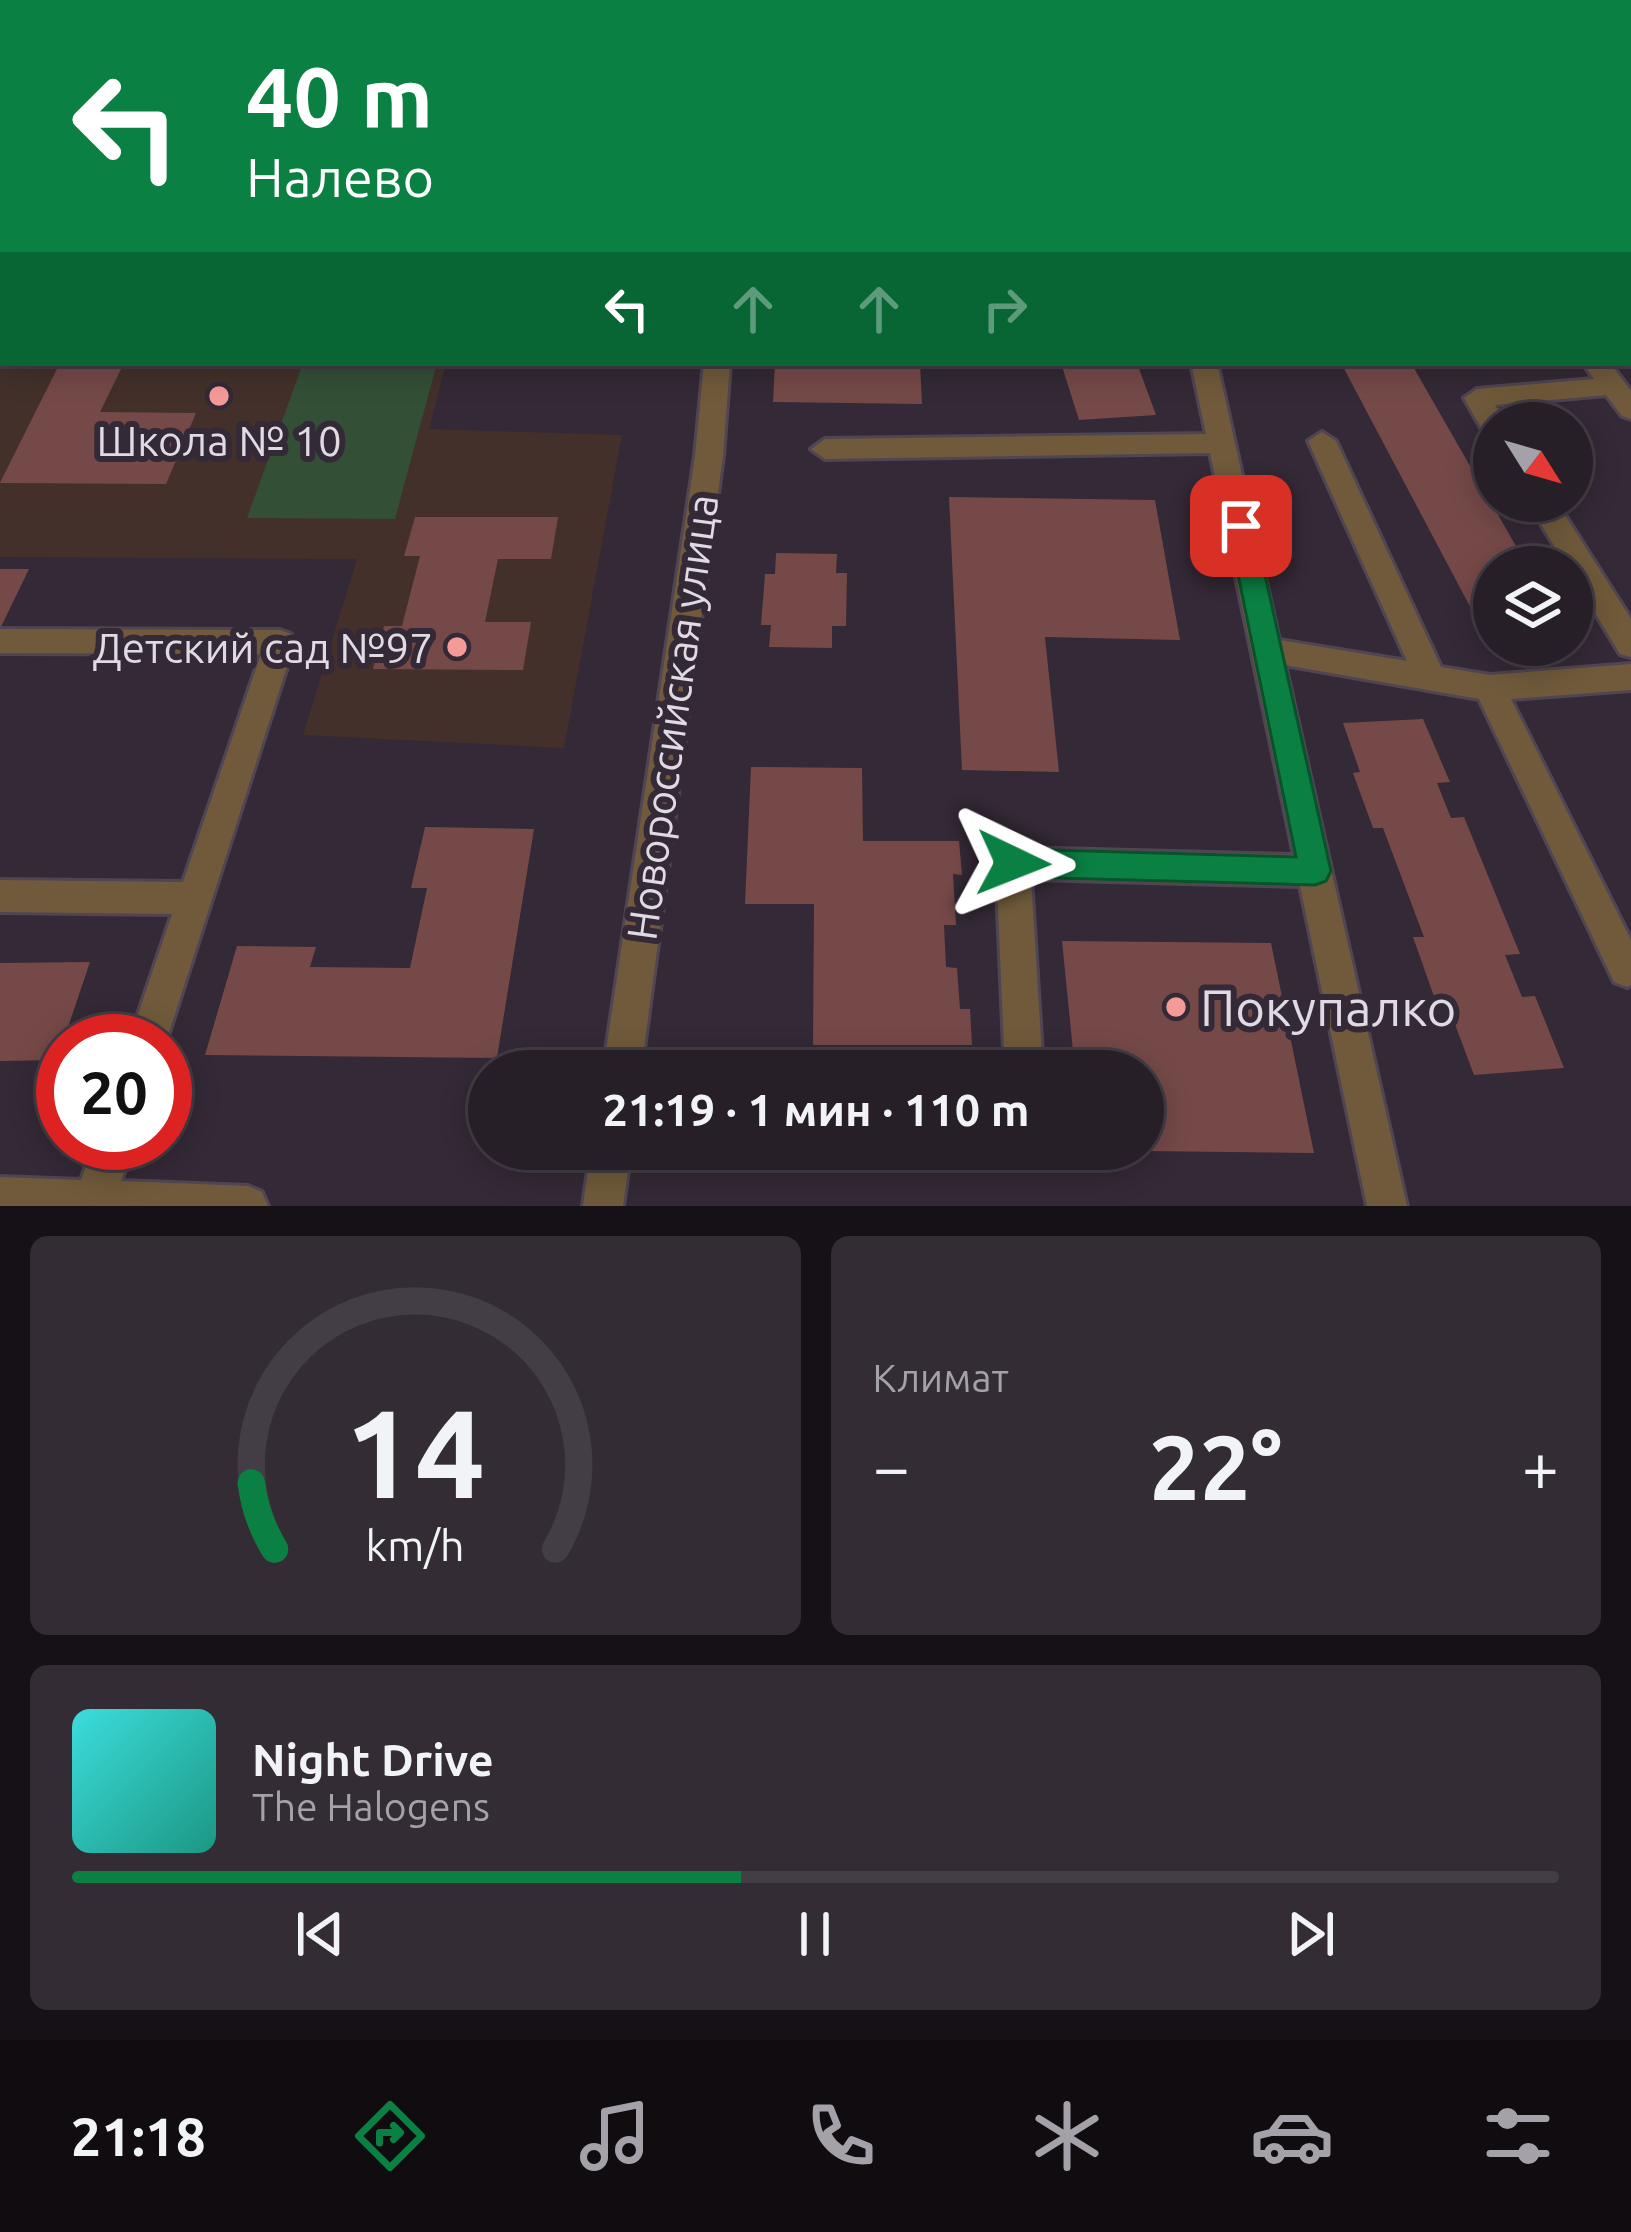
<!DOCTYPE html>
<html lang="ru">
<meta charset="utf-8">
<style>
:root{--surface:#271f28;--page:#332c34;--text:#f1f3f6;--muted:#a4a2a8;--line:#433d45;--accent:#0b8043}
body{margin:0;font-family:Ubuntu,sans-serif;background:var(--page);color:var(--text);height:100vh;display:flex;flex-direction:column;font-size:45px;white-space:nowrap}
*{box-sizing:border-box;margin:0}
p{font-size:39px;color:var(--muted)}
.icon{flex:none;width:66px;height:66px;fill:none;stroke:currentColor;stroke-width:2;stroke-linecap:round;stroke-linejoin:round}
.map{position:relative;height:1206px;overflow:hidden}
.sheet{display:flex;flex-direction:column;gap:30px;padding:30px;background:#151116;flex:1}
.sheet>*{flex:none}
.hud{position:absolute;left:0px;top:0px;width:1632px;height:366px;box-shadow:0 6px 30px #0003,0 0 0 3px var(--line);background:#0b8043;color:#fff;overflow:hidden}
.needle{width:78px;rotate:127deg}
.buttons{position:absolute;left:1473px;top:402px;display:grid;gap:24px}
.buttons a{display:grid;place-items:center;width:120px;height:120px;border-radius:50%;background:var(--surface);box-shadow:0 6px 30px #0003,0 0 0 3px var(--line);font-size:60px}
.speed{position:absolute;left:36px;top:1014px;display:flex;gap:24px;font-size:60px;font-weight:700;text-align:center}
.speed>*{display:grid;place-content:center;width:156px;height:156px;border-radius:50%;background:var(--surface);box-shadow:0 6px 30px #0003,0 0 0 3px var(--line);line-height:1}
.speed .limit{border:18px solid #d22;background:#fff;color:#111}
.pin{position:absolute;display:grid;place-items:center;width:102px;height:102px;color:#fff;margin:-51px;border-radius:24px;box-shadow:0 6px 18px #0006}
.me{position:absolute;width:132px;margin:-66px;rotate:92deg;stroke-linejoin:round;filter:drop-shadow(0 0 9px #0008)}
.turn{display:flex;align-items:center;gap:42px;height:252px;padding:0 48px;font-size:54px}
.turn .icon{width:156px;height:156px;stroke-width:2.5}
.turn b{display:block;font-size:84px;line-height:102px}
.lanes{display:flex;align-items:center;height:114px;padding:0 48px;background:#0003;justify-content:center;gap:60px;direction:ltr}
.lanes .off{opacity:.35}
.big{font-size:90px;font-weight:700;line-height:1.1}
.sheet .tile{flex:1;display:flex;flex-direction:column;justify-content:center;gap:18px;min-width:0;padding:0 42px;border-radius:18px;background:var(--page)}
.sheet .dial{align-items:center;gap:0}
.dial svg{height:312px;overflow:visible;fill:none;stroke:var(--line);stroke-width:7;stroke-linecap:round;text-anchor:middle}
.dial text{fill:var(--text);stroke:none}
.song{display:flex;align-items:center;gap:36px}
.cover{width:144px;height:144px;border-radius:18px;background:linear-gradient(135deg,hsl(180 70% 55%),hsl(170 70% 35%))}
.played{height:12px;border-radius:6px;background:linear-gradient(90deg,var(--accent) 45%,var(--line) 45%)}
.keys{display:flex;justify-content:space-around;direction:ltr}
.heat{display:flex;justify-content:space-between;align-items:center;font-size:66px;direction:ltr}
.sheet .tiles{flex:1;display:grid;gap:30px;grid-template-columns:1fr 1fr}
.tile:last-child{grid-column:span 2}
.trip{position:absolute;left:468px;top:1050px;width:696px;height:120px;border-radius:60px;background:var(--surface);box-shadow:0 6px 30px #0003,0 0 0 3px var(--line);font-weight:700;line-height:120px;text-align:center}
.menu{display:flex;height:192px;justify-content:space-around;align-items:center;background:#100c10;color:var(--muted)}
.menu .icon{width:84px;height:84px}
.menu .active{color:var(--accent)}
.menu b{font-size:54px;color:var(--text)}
.map>svg:first-child{display:block}
.education{fill:#43302a}
.green{fill:#334f36}
.building{fill:#754948}
.lines{fill:none;stroke-linecap:round;stroke-linejoin:round}
.minor-casing{stroke:#504552;stroke-width:6}
.path{stroke:#716873;stroke-width:6;stroke-dasharray:6 4.5;stroke-linecap:butt}
.minor{fill:#705a3b;fill-rule:evenodd}
.route{fill:#0b8043;stroke:#07532c;stroke-width:3}
.poi-dot{fill:#f59b97;stroke:#342936;stroke-width:4.5}
.labels{text-anchor:middle;dominant-baseline:central;stroke-width:12;stroke-linejoin:round;paint-order:stroke}
.poi-label{font-size:42px;fill:#e0dae2;stroke:#342936}
.street-label{font-size:42px;fill:#e0dae2;stroke:#342936}
.near-poi-label{font-size:51px;fill:#e0dae2;stroke:#342936;text-anchor:start}
</style>
<div class="map">
<svg width="1631" height="1206" viewBox="0 0 1631 1206">
<rect width="100%" height="100%" fill="#342936"/>
<path class="education" d="M0,211L3,363H446L429,429L622,435L564,748L303,735L357,559L0,557Z"/>
<path class="green" d="M303,363H437L395,519L247,518Z"/>
<path class="building" d="M60,363H124L100,412L196,413L166,484L0,483Z
M775,363H920L922,404L773,402Z
M1061,363H1137L1156,415L1079,420Z
M1341,363H1411L1528,567H1494V632L1484,633Z
M949,497L1155,500L1180,640L1045,637L1059,772L962,770Z
M415,517H558L551,559H498L485,622H531L523,670L373,669L384,626H402L420,556H404Z
M776,553L837,554L836,573H847L846,626H832V648L769,647L771,625H761L765,574H775Z
M0,569H29L0,629Z
M1423,719L1450,782L1437,783L1451,818L1464,817L1520,954L1505,955L1522,997L1535,996L1564,1068L1474,1075L1447,1003L1437,1005L1413,937H1424L1383,828H1373L1353,773L1360,772L1343,723Z
M751,767L862,768L863,841H959L962,875L953,874L956,925H944L946,967L957,968L960,1009H970L972,1045H813L814,904H745Z
M425,827L534,829L497,1058L205,1055L237,946L316,947L310,967L410,968L427,888H411Z
M1062,941L1271,943L1314,1153L1143,1151V1071H1075Z
M90,962L57,1060L0,1061V963Z"/>
<g class="lines">
<defs>
<path id="minor" d="M66,0H87L64,3Z
M222,0H242L221,3Z
M746,0H766V3H746Z
M945,0H965L966,3H946Z
M0,93H3L0,109Z
M1629,120H1631V134H1629Z
M0,131H3V145H0Z
M1629,235H1631V249H1629Z
M704,363H730L723,456L641,1071H603L695,456Z
M1191,363H1217L1279,640L1407,661L1308,441L1322,432L1336,441L1441,667L1490,675L1631,664V690L1511,699L1631,940V985L1627,987L1614,982L1479,699L1285,665L1407,1206H1367L1300,886L1031,879L1043,1071H1005L996,863L1001,852L1013,848L1294,855L1210,453L825,459L811,449L825,439L1206,434Z
M1583,363H1610L1631,391V419L1622,416L1606,395L1495,405L1506,423H1494V435L1484,433L1464,398L1477,389L1594,379Z
M1527,501H1556L1631,619V657L1620,654L1572,575V567H1567Z
M0,629L280,630L291,634L295,642L165,1045V1041H129L172,914L0,912V880L183,882L261,654L0,653Z
M94,1143H134L121,1181L248,1186L262,1192L268,1206H0V1177L81,1180Z
M591,1149H631L623,1206H583Z"/>
</defs>
<use href="#minor" class="minor-casing"/>
<path class="path" d="M0,194L3,190"/>
<use href="#minor" class="minor"/>
</g>
<path class="route" d="M1241,516L1254,526L1331,871L1326,881L1315,885L1013,877L1002,873L998,863L1002,853L1013,849L1296,857L1228,526Z"/>
<g class="poi-dot">
<circle cx="219" cy="396" r="12"/>
<circle cx="457" cy="647" r="12"/>
<circle cx="1176" cy="1007" r="12"/>
</g>
<g class="labels">
<g class="poi-label">
<text x="219" y="440">Школа № 10</text>
<text x="433" y="647" text-anchor="end">Детский сад №97</text>
</g>
<g class="street-label">
<text transform="translate(672 717) rotate(-82)">Новороссийская улица</text>
</g>
<g class="near-poi-label">
<text x="1200" y="1007">Покупалко</text>
</g>
</g>
</svg>
<div class="buttons">
<a><svg class="needle" viewBox="-14 -14 28 28"><path d="M0-13l5 13h-10z" fill="#e53935"/><path d="M0 13l5-13h-10z" fill="#a4a2a8"/></svg></a>
<a><svg class="icon" aria-label="layers" viewBox="0 0 24 24"><path d="M12 4l9 5-9 5-9-5zM3 14l9 5 9-5"/></svg></a>
</div>
<div class="speed"><div class="limit">20</div></div>
<div class="pin" style="left:1241px;top:526px;background:#d93025"><svg class="icon" aria-label="arrive" viewBox="0 0 24 24"><path d="M6 21V4h12l-3 4 3 4H6"/></svg></div>
<svg class="me" style="left:1013px;top:863px" viewBox="-20 -20 40 40"><path d="M0-17L14 15 0 8-14 15z" fill="#0b8043" stroke="#fff" stroke-width="4"/></svg>
<div class="trip">21:19 · 1 мин · 110 m</div>
<div class="hud">
<div class="turn"><svg class="icon" aria-label="left" viewBox="0 0 24 24"><path d="M17 20v-9H6M10 6l-5 5 5 5"/></svg><div><b>40 m</b>Налево</div></div>
<div class="lanes"><svg class="icon" aria-label="left" viewBox="0 0 24 24"><path d="M17 20v-9H6M10 6l-5 5 5 5"/></svg><svg class="icon off" aria-label="ahead" viewBox="0 0 24 24"><path d="M12 20V5M6 11l6-6 6 6"/></svg><svg class="icon off" aria-label="ahead" viewBox="0 0 24 24"><path d="M12 20V5M6 11l6-6 6 6"/></svg><svg class="icon off" aria-label="right" viewBox="0 0 24 24"><path d="M7 20v-9h11M14 6l5 5-5 5"/></svg></div>
</div>
</div>
<section class="sheet">
<div class="tiles">
<div class="tile dial"><svg viewBox="0 0 100 80">
<path d="M14 69A42 42 0 1 1 86 69"/>
<path d="M14 69A42 42 0 0 1 8 52" stroke="#0b8043"/>
<text x="50" y="56" font-size="32" font-weight="700">14</text>
<text x="50" y="72" font-size="11">km/h</text>
</svg></div>
<div class="tile"><p>Климат</p>
<div class="heat"><a>−</a><b class="big">22°</b><a>+</a></div>
</div>
<div class="tile">
<div class="song"><i class="cover"></i><div><b>Night Drive</b><p>The Halogens</p></div></div>
<div class="played"></div>
<div class="keys"><svg class="icon" aria-label="previous" viewBox="0 0 24 24"><path d="M18 5L8 12l10 7zM5 5v14"/></svg><svg class="icon" aria-label="pause" viewBox="0 0 24 24"><path d="M8 5v14M16 5v14"/></svg><svg class="icon" aria-label="next" viewBox="0 0 24 24"><path d="M6 5l10 7-10 7zM19 5v14"/></svg></div>
</div>
</div>
</section>
<nav class="menu">
<b>21:18</b>
<svg class="icon active" aria-label="directions" viewBox="0 0 24 24"><path d="M12 3l9 9-9 9-9-9zM9 14v-3h6M13 9l2 2-2 2"/></svg>
<svg class="icon" aria-label="music" viewBox="0 0 24 24"><path d="M9 18V5l10-2v13"/><circle cx="6" cy="18" r="3"/><circle cx="16" cy="16" r="3"/></svg>
<svg class="icon" aria-label="phone" viewBox="0 0 24 24"><path d="M5 4h4l2 5-3 2q2 4 5 5l2-3 5 2v4C11 20 4 13 5 4z"/></svg>
<svg class="icon" aria-label="climate" viewBox="0 0 24 24"><path d="M12 3v18M4 7l16 10M4 17L20 7"/></svg>
<svg class="icon" aria-label="car" viewBox="0 0 24 24"><path d="M5 17H2v-5l4-1 3-4h7l3 4 3 1v5h-3M9 17h6M6 11h13"/><circle cx="7" cy="17" r="2"/><circle cx="17" cy="17" r="2"/></svg>
<svg class="icon" aria-label="filters" viewBox="0 0 24 24"><path d="M4 7h16M4 17h16"/><circle cx="9" cy="7" r="2"/><circle cx="15" cy="17" r="2"/></svg>
</nav>
